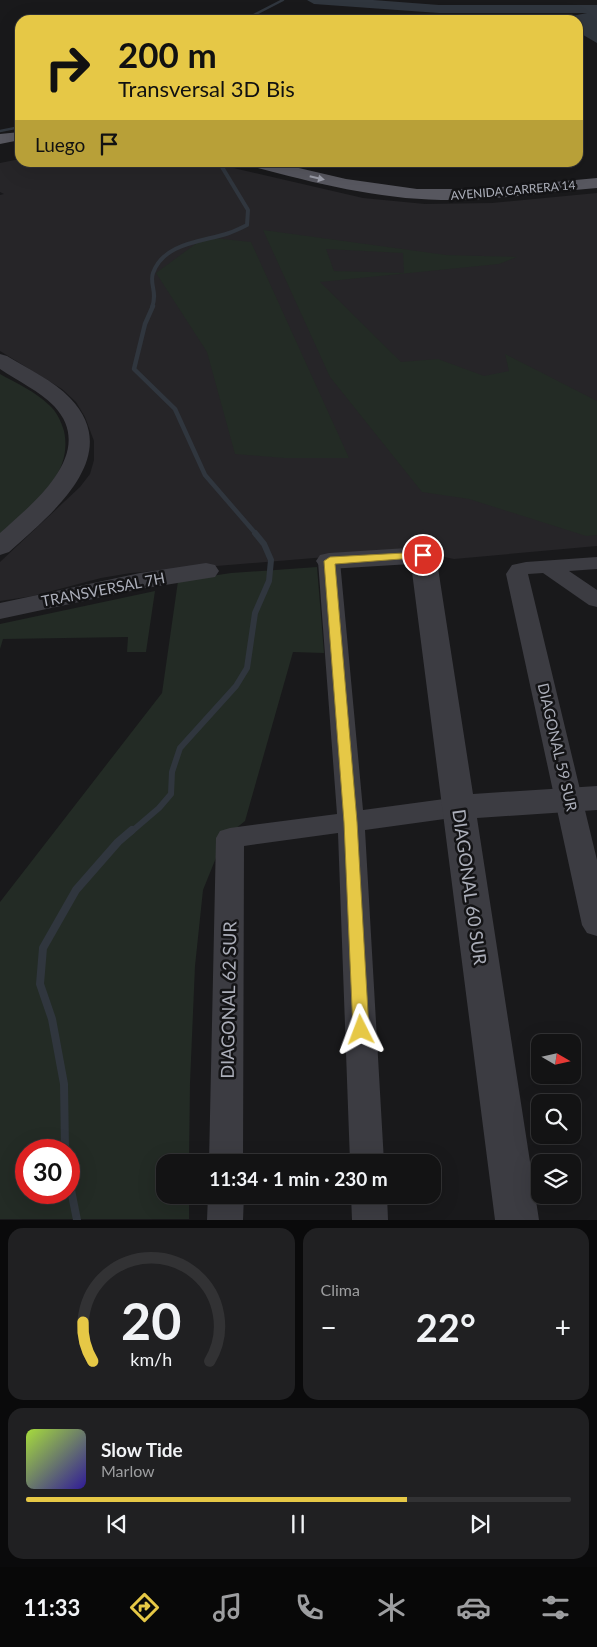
<!DOCTYPE html>
<html lang="es">
<meta charset="utf-8">
<style>
:root{--surface:#131314;--page:#202022;--text:#f1f3f6;--muted:#9d9ea0;--line:#323234;--accent:#e6c846}
body{margin:0;font-family:Lato,sans-serif;background:var(--page);color:var(--text);height:100vh;display:flex;flex-direction:column;font-size:19px;white-space:nowrap}
*{box-sizing:border-box;margin:0}
p{font-size:16px;color:var(--muted)}
.icon{flex:none;width:28px;height:28px;fill:none;stroke:currentColor;stroke-width:2;stroke-linecap:round;stroke-linejoin:round}
.map{position:relative;height:1220px;overflow:hidden}
.panel{display:flex;flex-direction:column;gap:8px;padding:8px;background:#0a0a0b;flex:1}
.panel>*{flex:none}
.top-card{position:absolute;left:15px;top:15px;width:568px;height:152px;border-radius:15px;box-shadow:0 5px 20px #0002,0 0 0 1px var(--line);background:#e6c846;color:#111;overflow:hidden}
.needle{width:32px;rotate:99deg}
.fabs{position:absolute;left:531px;top:1034px;display:grid;gap:10px}
.fabs a{display:grid;place-items:center;width:50px;height:50px;border-radius:10px;background:var(--surface);box-shadow:0 5px 20px #0002,0 0 0 1px var(--line);font-size:25px}
.speed{position:absolute;left:15px;top:1139px;display:flex;gap:10px;font-size:25px;font-weight:700;text-align:center}
.speed>*{display:grid;place-content:center;width:65px;height:65px;border-radius:50%;background:var(--surface);box-shadow:0 5px 20px #0002,0 0 0 1px var(--line);line-height:1}
.speed .limit{border:8px solid #d22;background:#fff;color:#111}
.pin{position:absolute;display:grid;place-items:center;width:42px;height:42px;color:#fff;margin:-21px;border:2px solid #fff;border-radius:50%;box-shadow:0 1px 5px #0007}
.me{position:absolute;width:55px;margin:-28px;rotate:357deg;stroke-linejoin:round;filter:drop-shadow(0 0 4px #0008)}
.turn{display:flex;align-items:center;gap:18px;height:105px;padding:0 20px;font-size:22px}
.turn .icon{width:65px;height:65px;stroke-width:2.5}
.turn b{display:block;font-size:35px;line-height:42px}
.then{display:flex;align-items:center;height:48px;padding:0 20px;background:#0003;gap:10px;font-size:19px}
.big{font-size:38px;font-weight:700;line-height:1.1}
.panel .widget{flex:1;display:flex;flex-direction:column;justify-content:center;gap:8px;min-width:0;padding:0 18px;border-radius:15px;background:var(--page)}
.panel .dial{align-items:center;gap:0}
.dial svg{height:130px;overflow:visible;fill:none;stroke:var(--line);stroke-width:7;stroke-linecap:round;text-anchor:middle}
.dial text{fill:var(--text);stroke:none}
.song{display:flex;align-items:center;gap:15px}
.cover{width:60px;height:60px;border-radius:8px;background:linear-gradient(135deg,hsl(80 70% 55%),hsl(250 70% 35%))}
.played{height:5px;border-radius:2px;background:linear-gradient(90deg,var(--accent) 70%,var(--line) 70%)}
.keys{display:flex;justify-content:space-around;direction:ltr}
.heat{display:flex;justify-content:space-between;align-items:center;font-size:28px;direction:ltr}
.panel .tiles{flex:1;display:grid;gap:8px;grid-template-columns:1fr 1fr}
.widget:last-child{grid-column:span 2}
.trip{position:absolute;left:156px;top:1154px;width:285px;height:50px;border-radius:15px;background:var(--surface);box-shadow:0 5px 20px #0002,0 0 0 1px var(--line);font-weight:700;line-height:50px;text-align:center}
.tabs{display:flex;height:80px;justify-content:space-around;align-items:center;background:#080808;color:var(--muted)}
.tabs .icon{width:35px;height:35px}
.tabs .on{color:var(--accent)}
.tabs b{font-size:22px;color:var(--text)}
.map>svg:first-child{display:block}
.built{fill:#262528}
.green{fill:#232b25;fill-rule:evenodd}
.water{fill:#30363e}
.lines{fill:none;stroke-linecap:round;stroke-linejoin:round}
.stream-far4{stroke:#30363e;stroke-width:2.5}
.stream-far3{stroke:#30363e;stroke-width:4}
.stream-far2{stroke:#30363e;stroke-width:4.5}
.stream-far1{stroke:#30363e;stroke-width:6}
.stream{stroke:#30363e;stroke-width:8}
.river{fill:#30363e;fill-rule:evenodd}
.minor{fill:#3c3c42;fill-rule:evenodd}
.tertiary{fill:#3c3c42;fill-rule:evenodd}
.primary{fill:#57575f;fill-rule:evenodd}
.oneway{fill:#9b9da8}
.route{fill:#e6c846;stroke:#96822e}
.labels{text-anchor:middle;dominant-baseline:central;stroke-width:5;stroke-linejoin:round;paint-order:stroke}
.far-street-label{font-size:12px;fill:#acafba;stroke:#141416}
.street-label{font-size:15px;fill:#acafba;stroke:#141416}
.near-street-label{font-size:18px;fill:#acafba;stroke:#141416}
</style>
<div class="map">
<svg width="597" height="1220" viewBox="0 0 597 1220">
<rect width="100%" height="100%" fill="#19191b"/>
<path class="built" d="M20,159V162L212,163L363,198L425,204L492,203L597,193V546L454,559L411,550L131,573L101,578L33,596L0,601V562L80,487L90,474L94,460V441L85,417L76,402L62,389L0,351V195L4,194L0,192V163Z"/>
<path class="green" d="M263,230L446,255L517,257L499,264L320,282L401,362L438,359L484,376L509,371L505,354L597,401V535L586,536L469,499L422,492L330,377ZM326,249L403,253L404,273L334,271Z
M205,237L251,242L349,458H284L235,454L207,352L156,273Z
M0,374C16,383 36,392 49,405C57,412 61,421 64,431C74,477 29,507 0,534Z
M317,567L324,653L293,652L245,821L224,838L203,890L195,966L190,1083L189,1162H165V1195H189V1219H0V902L162,693L178,581L231,573ZM26,1150H69V1192H26Z
M155,591L146,652H127L128,637L3,639L0,649V624Z"/>
<path class="water" d="M597,11V43L578,32V20H571L572,16Z"/>
<g class="lines">
<path class="stream-far4" d="M244,20L283,0
M0,131L20,127"/>
<path class="stream-far3" d="M152,307C158,292 149,284 153,273C164,242 203,242 229,233C235,231 241,228 247,225L248,210L222,167"/>
<path class="stream-far2" d="M153,306L145,324L134,369L175,409L205,475L256,534"/>
<path class="stream-far1" d="M131,832L159,808L171,794L172,772L180,748L236,686L247,668L255,613L269,581L271,560L264,544L255,533"/>
<path class="stream" d="M65,1150L64,1084L52,1019L40,984L43,948L76,890L118,842L132,830
M69,1180L77,1220"/>
<path class="river" d="M307,0H373L439,5H597V13H439L314,4Z"/>
<path class="minor" d="M329,555L337,556L340,561L363,810L459,797L468,800L472,807L468,814L459,817L365,830L384,1162H350L338,833L244,846L243,1162H209L216,838L220,831L230,828L337,814L318,561L321,556Z
M597,557V569L569,571L597,590V607L589,605L543,573L528,574L597,860V936L587,933L582,925L506,574L512,565L526,562Z
M208,1195H244L243,1220H207Z
M351,1195H387L388,1220H352Z"/>
<path class="tertiary" d="M0,354L7,356C28,369 53,380 70,398C126,456 50,515 9,552L0,555V533C32,504 98,453 54,406C39,391 18,381 0,369Z
M423,547L432,549L436,555L473,794L597,786V810L477,818L539,1220H495L411,564L329,569L320,567L316,561L320,555L329,553Z
M206,563L215,565L219,571L215,577L140,589L0,619V603L140,573Z"/>
<path class="primary" d="M20,132V140L0,144V134Z
M245,162H273L346,179L417,189H480L597,178V188C545,192 493,201 441,200C375,199 310,182 246,165Z"/>
</g>
<defs><path id="oneway-solid" d="M-6-.8H1V-3.2L6.5 0L1 3.2V.8H-6Z" transform="scale(1.25)"/></defs>
<use class="oneway" href="#oneway-solid" transform="translate(317 178) rotate(13)"/>
<path class="route" d="M423,552L429,555L427,557L335,564L357,822L369,1030L366,1035L361,1037L355,1035L353,1030L344,822L324,561L330,557Z"/>
<g class="labels">
<g class="far-street-label">
<text transform="translate(513 190) rotate(-5)">AVENIDA CARRERA 14</text>
</g>
<g class="street-label">
<text transform="translate(103 589) rotate(-11)">TRANSVERSAL 7H</text>
<text transform="translate(558 747) rotate(77)">DIAGONAL 59 SUR</text>
</g>
<g class="near-street-label">
<text transform="translate(470 887) rotate(82)">DIAGONAL 60 SUR</text>
<text transform="translate(228 1000) rotate(-89)">DIAGONAL 62 SUR</text>
</g>
</g>
</svg>
<div class="fabs">
<a><svg class="needle" viewBox="-14 -14 28 28"><path d="M0-13l5 13h-10z" fill="#e53935"/><path d="M0 13l5-13h-10z" fill="#9d9ea0"/></svg></a>
<a><svg class="icon" aria-label="search" viewBox="0 0 24 24"><circle cx="10" cy="10" r="6"/><path d="M15 15l6 6"/></svg></a>
<a><svg class="icon" aria-label="layers" viewBox="0 0 24 24"><path d="M12 4l9 5-9 5-9-5zM3 14l9 5 9-5"/></svg></a>
</div>
<div class="speed"><div class="limit">30</div></div>
<div class="pin" style="left:423px;top:555px;background:#d93025"><svg class="icon" aria-label="arrive" viewBox="0 0 24 24"><path d="M6 21V4h12l-3 4 3 4H6"/></svg></div>
<svg class="me" style="left:361px;top:1030px" viewBox="-20 -20 40 40"><path d="M0-17L14 15 0 8-14 15z" fill="#e6c846" stroke="#fff" stroke-width="4"/></svg>
<div class="trip">11:34 · 1 min · 230 m</div>
<div class="top-card">
<div class="turn"><svg class="icon" aria-label="right" viewBox="0 0 24 24"><path d="M7 20v-9h11M14 6l5 5-5 5"/></svg><div><b>200 m</b>Transversal 3D Bis</div></div>
<div class="then">Luego<svg class="icon" aria-label="arrive" viewBox="0 0 24 24"><path d="M6 21V4h12l-3 4 3 4H6"/></svg></div>
</div>
</div>
<section class="panel">
<div class="tiles">
<div class="widget dial"><svg viewBox="0 0 100 80">
<path d="M14 69A42 42 0 1 1 86 69"/>
<path d="M14 69A42 42 0 0 1 8 45" stroke="#e6c846"/>
<text x="50" y="56" font-size="32" font-weight="700">20</text>
<text x="50" y="72" font-size="11">km/h</text>
</svg></div>
<div class="widget"><p>Clima</p>
<div class="heat"><a>−</a><b class="big">22°</b><a>+</a></div>
</div>
<div class="widget">
<div class="song"><i class="cover"></i><div><b>Slow Tide</b><p>Marlow</p></div></div>
<div class="played"></div>
<div class="keys"><svg class="icon" aria-label="previous" viewBox="0 0 24 24"><path d="M18 5L8 12l10 7zM5 5v14"/></svg><svg class="icon" aria-label="pause" viewBox="0 0 24 24"><path d="M8 5v14M16 5v14"/></svg><svg class="icon" aria-label="next" viewBox="0 0 24 24"><path d="M6 5l10 7-10 7zM19 5v14"/></svg></div>
</div>
</div>
</section>
<nav class="tabs">
<b>11:33</b>
<svg class="icon on" aria-label="directions" viewBox="0 0 24 24"><path d="M12 3l9 9-9 9-9-9zM9 14v-3h6M13 9l2 2-2 2"/></svg>
<svg class="icon" aria-label="music" viewBox="0 0 24 24"><path d="M9 18V5l10-2v13"/><circle cx="6" cy="18" r="3"/><circle cx="16" cy="16" r="3"/></svg>
<svg class="icon" aria-label="phone" viewBox="0 0 24 24"><path d="M5 4h4l2 5-3 2q2 4 5 5l2-3 5 2v4C11 20 4 13 5 4z"/></svg>
<svg class="icon" aria-label="climate" viewBox="0 0 24 24"><path d="M12 3v18M4 7l16 10M4 17L20 7"/></svg>
<svg class="icon" aria-label="car" viewBox="0 0 24 24"><path d="M5 17H2v-5l4-1 3-4h7l3 4 3 1v5h-3M9 17h6M6 11h13"/><circle cx="7" cy="17" r="2"/><circle cx="17" cy="17" r="2"/></svg>
<svg class="icon" aria-label="filters" viewBox="0 0 24 24"><path d="M4 7h16M4 17h16"/><circle cx="9" cy="7" r="2"/><circle cx="15" cy="17" r="2"/></svg>
</nav>
